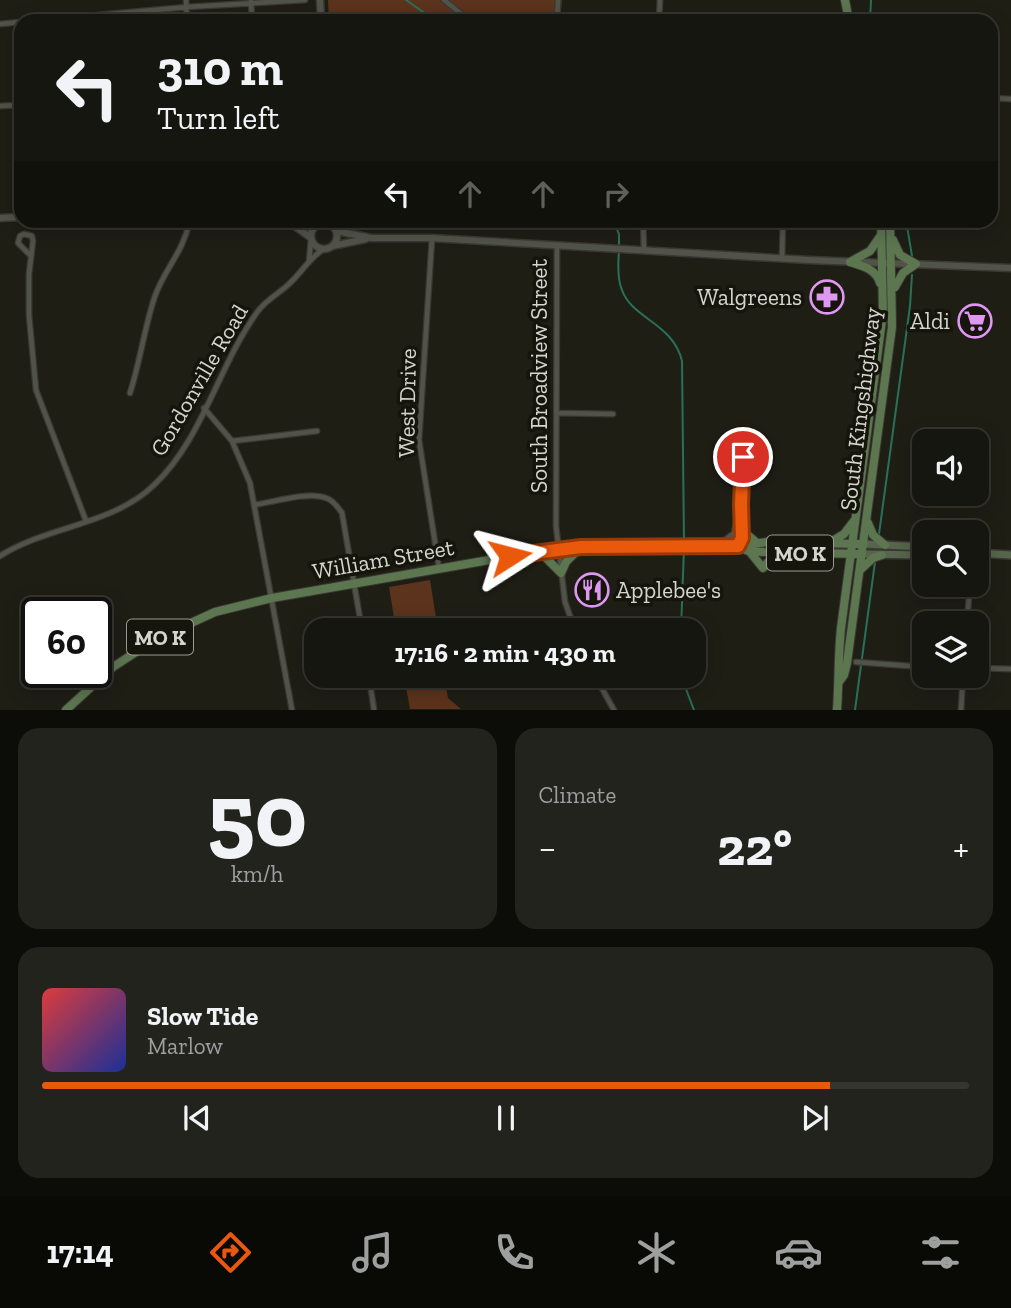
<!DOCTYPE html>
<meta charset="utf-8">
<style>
:root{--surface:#161610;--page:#23231e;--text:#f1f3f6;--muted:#9e9f9f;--line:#353530;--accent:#ea580c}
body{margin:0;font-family:"Zilla Slab",serif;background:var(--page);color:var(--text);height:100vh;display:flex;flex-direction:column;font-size:26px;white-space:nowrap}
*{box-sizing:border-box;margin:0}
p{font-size:23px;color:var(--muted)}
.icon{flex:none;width:38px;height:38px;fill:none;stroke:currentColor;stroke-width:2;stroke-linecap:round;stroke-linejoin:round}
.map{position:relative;height:710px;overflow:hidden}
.sheet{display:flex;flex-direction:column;gap:18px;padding:18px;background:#0c0c09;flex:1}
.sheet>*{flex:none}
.guide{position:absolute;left:14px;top:14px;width:984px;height:214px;border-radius:21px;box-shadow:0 4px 18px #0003,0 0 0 2px var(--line);background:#161610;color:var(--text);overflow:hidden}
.tools{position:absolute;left:912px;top:429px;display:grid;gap:14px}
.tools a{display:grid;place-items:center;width:77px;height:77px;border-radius:14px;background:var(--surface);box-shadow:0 4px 18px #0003,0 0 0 2px var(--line);font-size:35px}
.speed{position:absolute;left:21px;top:597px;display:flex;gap:14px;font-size:35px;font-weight:700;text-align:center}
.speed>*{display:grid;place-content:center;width:91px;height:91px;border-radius:50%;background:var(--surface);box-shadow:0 4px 18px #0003,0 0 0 2px var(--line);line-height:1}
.speed .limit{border:4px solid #111;border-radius:10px;background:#fff;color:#111}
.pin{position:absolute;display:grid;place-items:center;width:60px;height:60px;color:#fff;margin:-30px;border:4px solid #fff;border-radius:50%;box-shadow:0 2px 7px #0007}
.me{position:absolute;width:77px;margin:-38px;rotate:81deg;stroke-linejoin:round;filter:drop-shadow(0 0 5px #0008)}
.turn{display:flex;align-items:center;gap:24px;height:147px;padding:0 28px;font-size:32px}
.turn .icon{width:91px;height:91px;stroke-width:2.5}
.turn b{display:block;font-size:49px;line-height:60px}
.lanes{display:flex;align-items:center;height:66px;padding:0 28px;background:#0003;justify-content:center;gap:35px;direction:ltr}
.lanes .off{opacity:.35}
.big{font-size:52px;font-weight:800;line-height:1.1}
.sheet .card{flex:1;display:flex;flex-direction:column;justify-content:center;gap:10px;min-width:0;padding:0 24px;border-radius:21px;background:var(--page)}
.sheet .dial{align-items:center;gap:0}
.dial b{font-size:91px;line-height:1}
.song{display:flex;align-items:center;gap:21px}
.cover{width:84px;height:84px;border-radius:10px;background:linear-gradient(135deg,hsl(0 70% 55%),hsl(230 70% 35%))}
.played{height:7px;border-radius:4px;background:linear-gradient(90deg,var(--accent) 85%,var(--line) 85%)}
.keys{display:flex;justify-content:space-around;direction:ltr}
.heat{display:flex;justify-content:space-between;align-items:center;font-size:38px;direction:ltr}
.sheet .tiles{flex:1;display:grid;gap:18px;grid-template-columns:1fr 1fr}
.card:last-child{grid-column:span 2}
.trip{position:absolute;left:304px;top:618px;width:402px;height:70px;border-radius:21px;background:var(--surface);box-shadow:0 4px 18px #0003,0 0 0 2px var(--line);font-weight:800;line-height:70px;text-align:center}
.tab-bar{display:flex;height:112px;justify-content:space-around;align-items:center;background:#090906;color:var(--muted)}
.tab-bar .icon{width:49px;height:49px}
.tab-bar .current{color:var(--accent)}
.tab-bar b{font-size:32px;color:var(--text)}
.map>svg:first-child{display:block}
.green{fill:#5c331c}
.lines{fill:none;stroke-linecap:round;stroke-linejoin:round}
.stream{stroke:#297059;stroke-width:2}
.minor-casing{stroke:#393933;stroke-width:7}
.tertiary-casing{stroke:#393933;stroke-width:9}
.secondary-casing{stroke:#393933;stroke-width:10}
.primary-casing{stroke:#393933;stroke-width:10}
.minor{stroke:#525348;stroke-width:4.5}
.tertiary{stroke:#525348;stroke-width:6}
.secondary{stroke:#57654c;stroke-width:7}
.primary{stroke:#5c7650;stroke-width:8}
.route-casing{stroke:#983908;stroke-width:18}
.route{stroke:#ea580c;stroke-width:12}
.labels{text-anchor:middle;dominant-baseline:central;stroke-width:7;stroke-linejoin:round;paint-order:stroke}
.shield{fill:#15150c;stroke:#9b9b94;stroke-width:2}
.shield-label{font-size:21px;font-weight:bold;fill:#d5d5cf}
.poi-label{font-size:23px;fill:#d5d5cf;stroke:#15150c;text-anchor:end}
.street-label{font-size:23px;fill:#d5d5cf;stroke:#15150c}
</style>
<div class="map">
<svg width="1011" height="710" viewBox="0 0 1011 710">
<rect width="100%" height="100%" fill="#1e1e15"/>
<path class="green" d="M328,0H562L560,21H329Z
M430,580L438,630H396L389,587Z
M404,676H444L448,698L461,709H410Z"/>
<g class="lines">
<path class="stream" d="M406,0L436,21
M870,21L871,0
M613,220L619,234V246
M906,220L912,256
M619,251C618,263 617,279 622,290C632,319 673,323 682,361L684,542
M879,534L910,306L912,275
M681,630L684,548
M681,676L694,710
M855,710L875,562"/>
<defs>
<path id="minor" d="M186,0L187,21
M444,0L470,21
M251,1L252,21
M33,21L187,7L305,0
M557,21L558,0
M659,21L660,0
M0,24L21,22
M990,98L1011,99
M0,106L21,105
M643,220L644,250
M432,238L419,440L439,568
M557,245L556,526L565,602L575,630
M31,256L18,243L20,236L24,234L32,236L33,241L29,274V315L36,390L86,521
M782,259L783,220
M309,262L311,239
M130,393C140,362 144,330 154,299C163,270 183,254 190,220
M204,408L232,441L250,483L292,710
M557,413L613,414
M232,441L317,431
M254,505C273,502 309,491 326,498C333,500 338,507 342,513L362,630
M720,544L734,533L740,505
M738,546L742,538L741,504L743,457
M0,556C47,526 113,525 154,485C203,439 219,364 258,311C267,299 280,293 290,283C302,272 310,257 324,249
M967,623L970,584
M856,662L924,667
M976,668L1011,669
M369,676L374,710
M595,676L614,710
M961,710L963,676"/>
<path id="tertiary" d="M320,0L321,21
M0,218L21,217
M275,220L316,225
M311 236a13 13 0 1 1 26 0a13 13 0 1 1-26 0Z
M293,225L310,237
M336,231L372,238H432L809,260L1011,268
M332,246L366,239"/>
<path id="secondary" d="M864,544L924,547
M976,553L1011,555
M862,554L924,555"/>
<path id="primary" d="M845,0L849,21
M893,240L900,255L916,264L903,273L895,287
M850,262C863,266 876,269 880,283
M850,262L870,251L881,235
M868,523L873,535L885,545
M742,530L757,543
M831,542L844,534L854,521
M738,546L748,551L764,552L862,554
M534,552L545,557L561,573L566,562L580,548
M750,552L763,568L772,557L779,554
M860,570L873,558L882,555
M839,682L844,675L847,663L892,327L890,220
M66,710L113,667L156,639L215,612L272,598L558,548L667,545L738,546L767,542L864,544
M837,710C839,682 838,656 841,628L883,313L881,220"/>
</defs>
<use href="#minor" class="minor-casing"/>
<use href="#tertiary" class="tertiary-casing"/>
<use href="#secondary" class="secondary-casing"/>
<use href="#primary" class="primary-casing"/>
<use href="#minor" class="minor"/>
<use href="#tertiary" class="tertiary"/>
<use href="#secondary" class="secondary"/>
<use href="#primary" class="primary"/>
</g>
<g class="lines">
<defs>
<path id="route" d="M510,556L581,547L738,546L742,538L741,504L743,457"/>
</defs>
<use href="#route" class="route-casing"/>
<use href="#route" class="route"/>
</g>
<defs>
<symbol id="pharmacy-ring" viewBox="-11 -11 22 22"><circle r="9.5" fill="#15150c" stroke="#df98f1" stroke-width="1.5"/><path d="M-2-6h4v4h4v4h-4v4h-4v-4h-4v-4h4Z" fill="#df98f1"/></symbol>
<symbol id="supermarket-ring" viewBox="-11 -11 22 22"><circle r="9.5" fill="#15150c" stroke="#df98f1" stroke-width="1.5"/><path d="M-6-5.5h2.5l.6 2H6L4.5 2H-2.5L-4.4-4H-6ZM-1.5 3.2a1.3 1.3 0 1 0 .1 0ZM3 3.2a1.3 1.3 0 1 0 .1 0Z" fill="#df98f1"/></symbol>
<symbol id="restaurant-ring" viewBox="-11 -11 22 22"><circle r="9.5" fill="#15150c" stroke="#df98f1" stroke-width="1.5"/><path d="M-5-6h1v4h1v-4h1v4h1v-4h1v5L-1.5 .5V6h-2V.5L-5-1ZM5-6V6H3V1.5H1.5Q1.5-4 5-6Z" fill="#df98f1"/></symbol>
</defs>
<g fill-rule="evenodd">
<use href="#pharmacy-ring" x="808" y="278" width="38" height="38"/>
<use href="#supermarket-ring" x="956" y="302" width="38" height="38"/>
<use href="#restaurant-ring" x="573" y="571" width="38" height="38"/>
</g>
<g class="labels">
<g class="shield">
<rect x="767" y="535.5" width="66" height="35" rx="5"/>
<rect x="127" y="619.5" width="66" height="35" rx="5"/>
</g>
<g class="shield-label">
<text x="800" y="553">MO K</text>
<text x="160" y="637">MO K</text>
</g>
<g class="poi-label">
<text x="802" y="297">Walgreens</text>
<text x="950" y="321">Aldi</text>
<text x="616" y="590" text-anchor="start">Applebee's</text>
</g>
<g class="street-label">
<text transform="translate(539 376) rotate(-90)">South Broadview Street</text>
<text transform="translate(199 380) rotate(-60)">Gordonville Road</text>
<text transform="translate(407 403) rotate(-89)">West Drive</text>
<text transform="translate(860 409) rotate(-83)">South Kingshighway</text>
<text transform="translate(383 559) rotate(-10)">William Street</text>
</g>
</g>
</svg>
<div class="tools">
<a><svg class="icon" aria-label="sound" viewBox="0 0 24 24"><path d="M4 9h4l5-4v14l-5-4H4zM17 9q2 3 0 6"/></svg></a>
<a><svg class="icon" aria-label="search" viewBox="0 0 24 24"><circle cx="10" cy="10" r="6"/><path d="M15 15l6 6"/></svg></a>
<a><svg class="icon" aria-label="layers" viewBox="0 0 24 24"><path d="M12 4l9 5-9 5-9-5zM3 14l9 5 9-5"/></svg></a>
</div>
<div class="speed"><div class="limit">60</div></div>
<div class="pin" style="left:743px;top:457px;background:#d93025"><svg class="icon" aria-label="arrive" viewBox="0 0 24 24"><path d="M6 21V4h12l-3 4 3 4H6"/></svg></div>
<svg class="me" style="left:510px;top:556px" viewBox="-20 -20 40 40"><path d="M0-17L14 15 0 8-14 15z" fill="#ea580c" stroke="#fff" stroke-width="4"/></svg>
<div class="trip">17:16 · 2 min · 430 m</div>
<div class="guide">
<div class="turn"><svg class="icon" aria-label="left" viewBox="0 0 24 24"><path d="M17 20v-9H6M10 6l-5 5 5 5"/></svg><div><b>310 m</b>Turn left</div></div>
<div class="lanes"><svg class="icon" aria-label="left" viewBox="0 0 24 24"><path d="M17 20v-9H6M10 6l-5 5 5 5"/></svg><svg class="icon off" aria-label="ahead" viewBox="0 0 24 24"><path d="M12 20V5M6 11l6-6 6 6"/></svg><svg class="icon off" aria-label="ahead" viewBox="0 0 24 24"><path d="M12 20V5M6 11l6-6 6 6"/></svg><svg class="icon off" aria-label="right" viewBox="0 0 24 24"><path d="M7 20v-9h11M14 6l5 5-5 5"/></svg></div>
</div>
</div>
<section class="sheet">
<div class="tiles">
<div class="card dial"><b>50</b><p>km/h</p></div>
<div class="card"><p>Climate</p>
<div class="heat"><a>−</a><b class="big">22°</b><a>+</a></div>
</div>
<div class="card">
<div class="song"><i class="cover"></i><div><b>Slow Tide</b><p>Marlow</p></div></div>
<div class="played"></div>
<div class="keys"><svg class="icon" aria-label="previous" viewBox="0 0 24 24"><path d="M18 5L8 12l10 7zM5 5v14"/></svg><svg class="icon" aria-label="pause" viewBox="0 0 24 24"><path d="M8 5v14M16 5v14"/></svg><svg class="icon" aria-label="next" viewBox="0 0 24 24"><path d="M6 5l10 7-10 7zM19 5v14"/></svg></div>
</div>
</div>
</section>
<nav class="tab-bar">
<b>17:14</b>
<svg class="icon current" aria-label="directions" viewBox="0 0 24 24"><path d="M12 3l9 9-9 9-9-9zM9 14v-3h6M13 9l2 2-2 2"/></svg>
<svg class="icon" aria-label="music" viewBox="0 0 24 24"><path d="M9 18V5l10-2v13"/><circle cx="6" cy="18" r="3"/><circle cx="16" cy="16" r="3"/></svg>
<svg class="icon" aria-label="phone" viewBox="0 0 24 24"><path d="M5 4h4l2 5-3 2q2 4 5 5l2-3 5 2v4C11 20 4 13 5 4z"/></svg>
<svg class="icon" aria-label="climate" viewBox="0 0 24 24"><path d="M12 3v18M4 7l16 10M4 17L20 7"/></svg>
<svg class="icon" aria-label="car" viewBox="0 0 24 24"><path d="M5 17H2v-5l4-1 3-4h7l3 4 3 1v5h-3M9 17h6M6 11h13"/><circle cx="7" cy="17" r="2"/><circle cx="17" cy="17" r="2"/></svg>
<svg class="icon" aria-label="filters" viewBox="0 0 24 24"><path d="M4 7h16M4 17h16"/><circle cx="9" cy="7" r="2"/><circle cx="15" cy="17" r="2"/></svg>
</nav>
